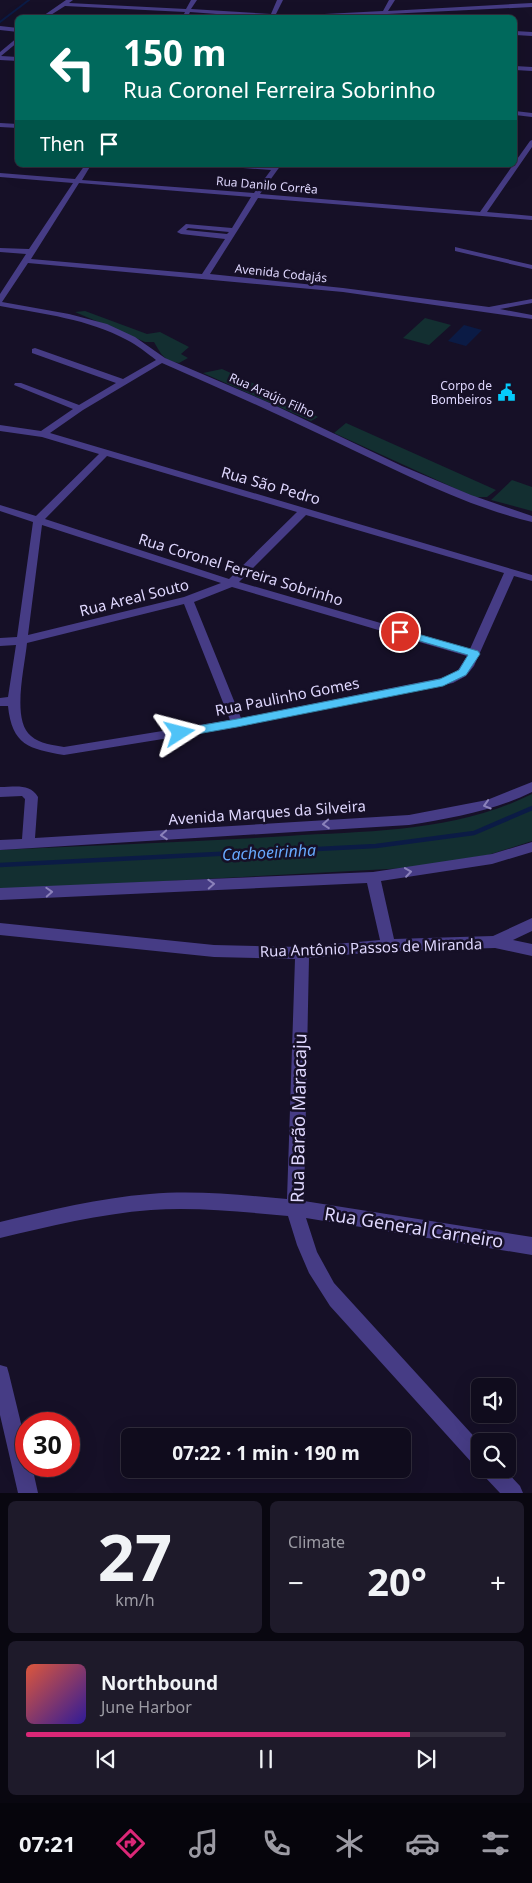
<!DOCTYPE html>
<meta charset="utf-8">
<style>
:root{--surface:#100c1d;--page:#1e1a2a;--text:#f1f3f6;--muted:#9c9ba4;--line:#302c3b;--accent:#db2777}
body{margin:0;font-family:"Noto Sans",sans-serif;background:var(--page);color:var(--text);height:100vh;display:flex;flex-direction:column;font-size:19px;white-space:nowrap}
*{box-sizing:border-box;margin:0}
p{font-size:16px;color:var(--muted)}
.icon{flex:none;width:28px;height:28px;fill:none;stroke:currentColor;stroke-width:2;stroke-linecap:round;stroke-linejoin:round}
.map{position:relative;height:1493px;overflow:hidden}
.drawer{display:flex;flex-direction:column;gap:8px;padding:8px;background:#090710;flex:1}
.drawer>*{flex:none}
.hud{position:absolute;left:15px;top:15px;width:502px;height:152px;border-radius:8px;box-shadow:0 5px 20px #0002,0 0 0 1px var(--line);background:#00695c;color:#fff;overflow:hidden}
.buttons{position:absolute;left:471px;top:1378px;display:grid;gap:10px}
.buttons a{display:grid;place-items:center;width:45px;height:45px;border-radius:8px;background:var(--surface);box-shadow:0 5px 20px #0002,0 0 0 1px var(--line);font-size:25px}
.speed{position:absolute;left:15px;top:1412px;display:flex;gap:10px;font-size:25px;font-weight:700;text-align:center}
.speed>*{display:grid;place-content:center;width:65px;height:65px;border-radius:50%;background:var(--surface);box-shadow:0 5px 20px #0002,0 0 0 1px var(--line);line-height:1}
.speed .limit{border:8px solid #d22;background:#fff;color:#111}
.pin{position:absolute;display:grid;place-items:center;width:42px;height:42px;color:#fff;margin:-21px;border:2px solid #fff;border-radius:50%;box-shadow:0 1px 5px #0007}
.me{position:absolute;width:55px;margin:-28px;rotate:81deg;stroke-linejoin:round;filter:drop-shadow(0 0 4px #0008)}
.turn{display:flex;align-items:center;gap:18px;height:105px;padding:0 25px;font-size:22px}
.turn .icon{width:65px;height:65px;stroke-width:2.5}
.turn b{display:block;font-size:35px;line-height:42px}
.then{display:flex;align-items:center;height:48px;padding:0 25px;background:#0003;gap:10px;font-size:19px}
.big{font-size:38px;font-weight:700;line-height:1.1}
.drawer .widget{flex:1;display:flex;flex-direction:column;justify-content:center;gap:8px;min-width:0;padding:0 18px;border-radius:8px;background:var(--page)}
.drawer .dial{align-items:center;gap:0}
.dial b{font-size:65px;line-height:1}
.song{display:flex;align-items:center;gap:15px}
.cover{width:60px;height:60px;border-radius:8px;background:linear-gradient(135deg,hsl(10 70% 55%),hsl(250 70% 35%))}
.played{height:5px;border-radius:2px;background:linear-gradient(90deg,var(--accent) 80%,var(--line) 80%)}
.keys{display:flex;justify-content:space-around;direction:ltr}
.heat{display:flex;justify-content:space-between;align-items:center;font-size:28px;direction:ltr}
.drawer .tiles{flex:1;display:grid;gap:8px;grid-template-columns:1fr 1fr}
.widget:last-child{grid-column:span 2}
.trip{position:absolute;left:121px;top:1428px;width:290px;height:50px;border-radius:8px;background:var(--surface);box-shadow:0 5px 20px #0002,0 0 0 1px var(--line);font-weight:700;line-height:50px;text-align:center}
.menu{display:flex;height:80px;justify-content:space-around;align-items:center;background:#06050c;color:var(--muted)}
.menu .icon{width:35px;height:35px}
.menu .current{color:var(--accent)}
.menu b{font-size:22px;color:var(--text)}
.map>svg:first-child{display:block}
.green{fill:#132f31}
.water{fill:#0b1b45}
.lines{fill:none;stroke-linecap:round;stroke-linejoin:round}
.stream-far1{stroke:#0b1b45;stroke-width:2}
.stream{stroke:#0b1b45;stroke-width:4.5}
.minor{fill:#463c85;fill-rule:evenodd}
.oneway{stroke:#8b82bb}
.route{fill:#4fc3f7;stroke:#337fa1}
.labels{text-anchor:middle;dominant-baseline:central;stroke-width:5;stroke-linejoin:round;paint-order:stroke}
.far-street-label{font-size:12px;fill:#dfd7fe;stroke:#161027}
.far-poi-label{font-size:12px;fill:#dfd7fe;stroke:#161027;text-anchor:end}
.street-label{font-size:15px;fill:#dfd7fe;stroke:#161027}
.water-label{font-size:16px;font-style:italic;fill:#66a8fd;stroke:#161027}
.near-street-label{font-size:18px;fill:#dfd7fe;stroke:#161027}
</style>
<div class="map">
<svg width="532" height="1493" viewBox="0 0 532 1493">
<rect width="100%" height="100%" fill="#161027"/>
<path class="green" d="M85,311L147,334L160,332L189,347L181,354L188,358L179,363C164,361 161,354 154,342H145L75,312Z
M425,318L451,325L429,345L403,338Z
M222,369L268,390L318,417L311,421L203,373Z
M346,423L496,490L487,497H474L334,433Z
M512,480L532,487V511L491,500Z
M532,794V841L488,855L407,868L0,890V850C96,845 192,842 288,836C370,831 456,832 532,794Z"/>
<path class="water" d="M464,325L482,330L466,346L448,341Z"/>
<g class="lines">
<path class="stream-far1" d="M0,22L29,0"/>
<path class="stream" d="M0,865L376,846L474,833L532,808"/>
<path class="minor" d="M66,0H73L69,3L186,9L191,0H197L191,9L271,14L277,0H283L276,14L305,15L383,11L389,0H395L388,11L532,3V7L387,14L385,18H380L381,15L270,18L190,12L187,18H182L185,12L65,6L46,18H40Z
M0,26L18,28V32L0,30Z
M515,31L532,32V36L515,35Z
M18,37V42L1,56L18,57V61L0,60V52Z
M515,66L532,67V71L515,70Z
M515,111L532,113V117L515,115Z
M0,123L18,124V128L0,127Z
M532,140V147L487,212L532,216V220L258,198L210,274L343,288L489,307L532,299V303L500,309L532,315V319L343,292L28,263L2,302L69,314L107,324L135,337L165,358L272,404L402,466L471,495L532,516V522C462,505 396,470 332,440C276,413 219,388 162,363L83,410L50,433L532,575V581L514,576L474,666L466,676L453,683L237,727L64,755C29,749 12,745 8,706H0V698L8,697L16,645L0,646V638L17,637L33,522L0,511V505L36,516L99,454L42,437L0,431V425L41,431L73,409L14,385L15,383H21L79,405L116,383L32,353V349L35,348L123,379L156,360C147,353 137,345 127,340C88,319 44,314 0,306V294L26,254L0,252V248L29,249L73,183L0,177V173L75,179L85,165H91L82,180L254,193L271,170L230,167L227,165H281L260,194L480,212L513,165H515V162L530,141ZM79,183L251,197L232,228L186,224L177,232L181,234L225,239L202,274L31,259ZM188,228L229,232L227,234L186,230ZM107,456L297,512L229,579L45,519ZM306,515L504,573L470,649L239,582ZM42,525L221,583L184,597L28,635ZM232,587L467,656L458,670L446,677L241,718L194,602ZM184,604L230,720L64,747C53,745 40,744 31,736C11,720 25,666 27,643Z
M455,247L532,265V269L455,251Z
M532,782V792C493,811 451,818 409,825L0,850V840L22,839L25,799L22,796L0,797V787C15,787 30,783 38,797L35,838L409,815L487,800Z
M532,842V852L492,864L381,881L394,939L493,936L532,918V931L513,940L532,944V956L495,948L388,951L309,958L304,1201L532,1237V1255L306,1218L317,1252L334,1283L480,1443V1467L473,1464L330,1306L309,1273L297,1245L288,1216C243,1212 197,1207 151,1210C99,1214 50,1226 0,1238V1222C50,1210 99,1198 150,1194C195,1190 241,1195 287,1199L295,959L214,957L0,935V923L214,945L302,947L380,940L367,883L0,900V888L373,872L492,854Z
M0,1365L7,1367L9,1374L26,1444V1466H32L38,1493H18L0,1415Z
M481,1469H504L520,1486L523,1493H500L484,1476Z"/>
</g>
<defs><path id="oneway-chevron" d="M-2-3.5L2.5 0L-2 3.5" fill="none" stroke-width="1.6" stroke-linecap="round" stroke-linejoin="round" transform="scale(1.25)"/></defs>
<g class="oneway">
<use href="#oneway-chevron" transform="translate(487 805) rotate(163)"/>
<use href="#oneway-chevron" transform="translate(326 824) rotate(176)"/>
<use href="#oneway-chevron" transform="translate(164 835) rotate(176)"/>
<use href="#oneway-chevron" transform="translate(408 872) rotate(-8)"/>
<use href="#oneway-chevron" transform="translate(211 884) rotate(-3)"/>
<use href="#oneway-chevron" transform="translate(49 892) rotate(-3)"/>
</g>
<path class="route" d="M400,629L478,651L480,654L466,675L443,686L237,727L180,737L174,733L180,729L237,719L440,679L459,670L468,655L396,634L394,632L396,630Z"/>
<defs>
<symbol id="civic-bare" viewBox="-9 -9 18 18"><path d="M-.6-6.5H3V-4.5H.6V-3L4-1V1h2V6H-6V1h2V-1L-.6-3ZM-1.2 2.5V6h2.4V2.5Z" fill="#06cbfb" stroke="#161027" stroke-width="2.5" paint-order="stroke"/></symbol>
</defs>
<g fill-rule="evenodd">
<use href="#civic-bare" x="494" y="380" width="25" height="25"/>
</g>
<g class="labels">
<g class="far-street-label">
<text transform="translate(267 185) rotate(5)">Rua Danilo Corrêa</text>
<text transform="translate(281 273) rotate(6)">Avenida Codajás</text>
<text transform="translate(272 395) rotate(24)">Rua Araújo Filho</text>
</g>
<g class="far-poi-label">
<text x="492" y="385">Corpo de<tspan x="492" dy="14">Bombeiros</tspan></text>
</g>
<g class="street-label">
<text transform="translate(271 485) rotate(16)">Rua São Pedro</text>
<text transform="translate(241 569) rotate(17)">Rua Coronel Ferreira Sobrinho</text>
<text transform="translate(134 597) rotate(-14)">Rua Areal Souto</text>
<text transform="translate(287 696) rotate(-11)">Rua Paulinho Gomes</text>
<text transform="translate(267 812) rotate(-4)">Avenida Marques da Silveira</text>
<text transform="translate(371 947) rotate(-2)">Rua Antônio Passos de Miranda</text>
</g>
<g class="water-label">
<text transform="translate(269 852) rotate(-3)">Cachoeirinha</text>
</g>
<g class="near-street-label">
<text transform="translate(298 1118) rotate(-89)">Rua Barão Maracaju</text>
<text transform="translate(414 1227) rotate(9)">Rua General Carneiro</text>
</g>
</g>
</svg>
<div class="buttons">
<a><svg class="icon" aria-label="sound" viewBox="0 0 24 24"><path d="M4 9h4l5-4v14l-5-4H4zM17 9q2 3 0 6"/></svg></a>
<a><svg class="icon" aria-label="search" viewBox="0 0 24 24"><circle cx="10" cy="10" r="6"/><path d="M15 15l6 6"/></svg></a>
</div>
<div class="speed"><div class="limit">30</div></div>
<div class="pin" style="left:400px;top:632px;background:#d93025"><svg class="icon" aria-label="arrive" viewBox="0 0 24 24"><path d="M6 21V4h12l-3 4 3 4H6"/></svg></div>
<svg class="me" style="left:180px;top:733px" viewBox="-20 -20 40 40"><path d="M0-17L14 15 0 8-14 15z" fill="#4fc3f7" stroke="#fff" stroke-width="4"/></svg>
<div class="trip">07:22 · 1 min · 190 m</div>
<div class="hud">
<div class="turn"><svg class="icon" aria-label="left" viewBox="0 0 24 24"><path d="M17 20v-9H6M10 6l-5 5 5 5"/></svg><div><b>150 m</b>Rua Coronel Ferreira Sobrinho</div></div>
<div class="then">Then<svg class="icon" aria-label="arrive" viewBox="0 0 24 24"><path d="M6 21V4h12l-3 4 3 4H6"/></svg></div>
</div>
</div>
<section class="drawer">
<div class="tiles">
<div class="widget dial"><b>27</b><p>km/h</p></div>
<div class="widget"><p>Climate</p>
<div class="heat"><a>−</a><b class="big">20°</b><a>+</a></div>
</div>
<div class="widget">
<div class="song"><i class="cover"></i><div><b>Northbound</b><p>June Harbor</p></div></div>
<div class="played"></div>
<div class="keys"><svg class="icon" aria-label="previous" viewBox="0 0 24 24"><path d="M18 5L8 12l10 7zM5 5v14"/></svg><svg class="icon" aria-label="pause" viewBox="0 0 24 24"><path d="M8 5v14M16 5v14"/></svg><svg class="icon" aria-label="next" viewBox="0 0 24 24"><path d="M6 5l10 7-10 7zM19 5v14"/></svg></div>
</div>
</div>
</section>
<nav class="menu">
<b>07:21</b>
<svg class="icon current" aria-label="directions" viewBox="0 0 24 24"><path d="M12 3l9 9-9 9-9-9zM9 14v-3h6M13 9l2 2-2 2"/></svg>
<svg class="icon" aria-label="music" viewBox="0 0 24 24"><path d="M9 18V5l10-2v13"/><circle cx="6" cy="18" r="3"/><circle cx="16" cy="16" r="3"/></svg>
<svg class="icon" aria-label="phone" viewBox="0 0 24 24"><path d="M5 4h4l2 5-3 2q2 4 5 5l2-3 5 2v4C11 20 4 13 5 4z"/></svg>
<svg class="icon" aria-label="climate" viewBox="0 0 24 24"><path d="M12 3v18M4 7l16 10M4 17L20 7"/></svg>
<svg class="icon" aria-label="car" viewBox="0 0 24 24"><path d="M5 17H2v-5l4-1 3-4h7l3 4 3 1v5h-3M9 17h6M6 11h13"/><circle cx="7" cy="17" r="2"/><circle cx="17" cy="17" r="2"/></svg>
<svg class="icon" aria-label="filters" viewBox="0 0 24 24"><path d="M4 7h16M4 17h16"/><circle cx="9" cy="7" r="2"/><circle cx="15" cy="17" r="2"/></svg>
</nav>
